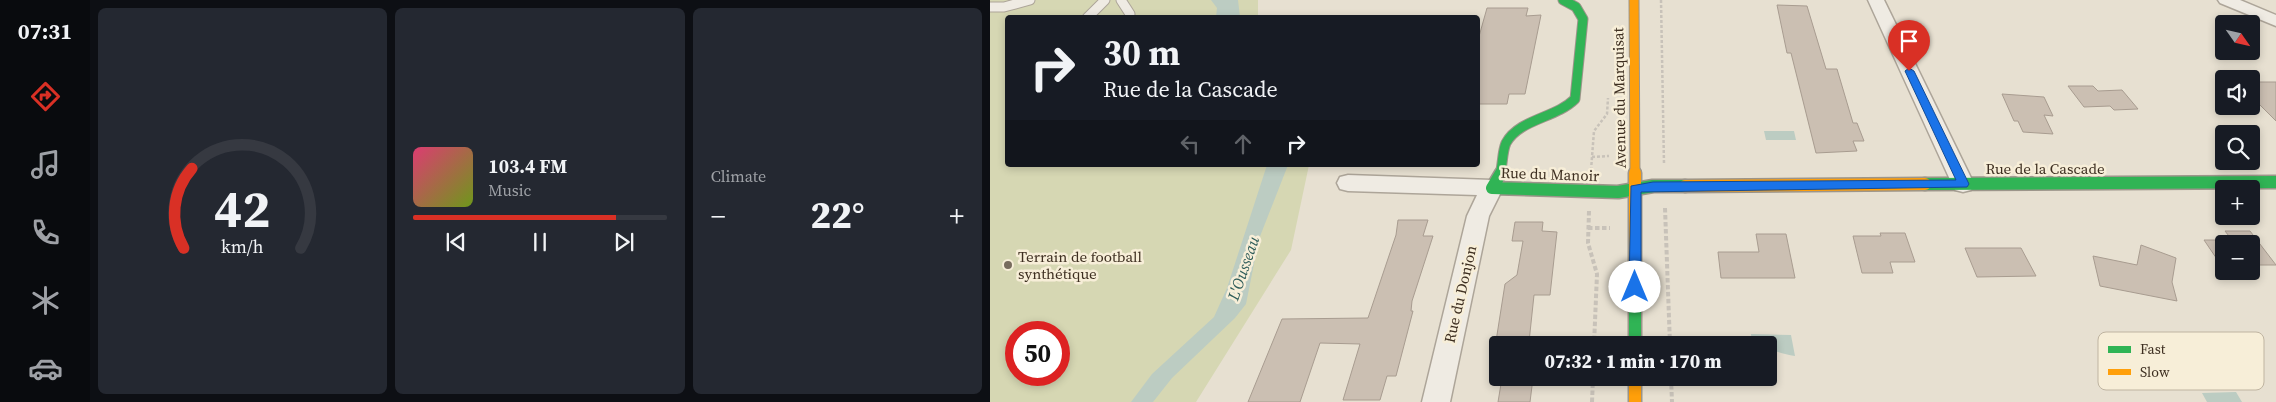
<!DOCTYPE html>
<meta charset="utf-8">
<style>
:root{--surface:#171b24;--page:#242831;--text:#f1f3f6;--muted:#9ea1a6;--line:#363941;--accent:#d93025}
body{margin:0;font-family:"Source Serif 4",serif;background:var(--page);color:var(--text);height:100vh;display:flex;flex-direction:column;font-size:19px;white-space:nowrap}
*{box-sizing:border-box;margin:0}
p{font-size:16px;color:var(--muted)}
.icon{flex:none;width:28px;height:28px;fill:none;stroke:currentColor;stroke-width:2;stroke-linecap:round;stroke-linejoin:round}
.map{position:relative;flex:1;overflow:hidden}
.panel{display:flex;flex-direction:column;gap:8px;padding:8px;background:#0d0f14;width:900px}
.panel>*{flex:none}
.top-card{position:absolute;left:15px;top:15px;width:475px;height:152px;border-radius:5px;box-shadow:0 2px 8px #0003;background:#171b24;color:var(--text);overflow:hidden}
.needle{width:32px;rotate:124deg}
.tools{position:absolute;left:1225px;top:15px;display:grid;gap:10px}
.tools a{display:grid;place-items:center;width:45px;height:45px;border-radius:5px;background:var(--surface);box-shadow:0 2px 8px #0003;font-size:25px}
.speed{position:absolute;left:15px;top:321px;display:flex;gap:10px;font-size:25px;font-weight:700;text-align:center}
.speed>*{display:grid;place-content:center;width:65px;height:65px;border-radius:50%;background:var(--surface);box-shadow:0 2px 8px #0003;line-height:1}
.speed .limit{border:8px solid #d22;background:#fff;color:#111}
.pin{position:absolute;display:grid;place-items:center;width:42px;height:42px;color:#fff;margin:-51px -21px;border-radius:50% 50% 50% 0;rotate:-45deg;box-shadow:0 0 5px #0007}
.pin .icon{rotate:45deg}
.me{position:absolute;width:55px;margin:-28px;rotate:0deg;stroke-linejoin:round;filter:drop-shadow(0 0 4px #0008)}
.turn{display:flex;align-items:center;gap:18px;height:105px;padding:0 15px;font-size:22px}
.turn .icon{width:65px;height:65px;stroke-width:2.5}
.turn b{display:block;font-size:35px;line-height:42px}
.lanes{display:flex;align-items:center;height:48px;padding:0 15px;background:#0003;justify-content:center;gap:25px;direction:ltr}
.lanes .off{opacity:.35}
.big{font-size:38px;font-weight:800;line-height:1.1}
.panel .card{flex:1;display:flex;flex-direction:column;justify-content:center;gap:8px;min-width:0;padding:0 18px;border-radius:8px;background:var(--page)}
.panel .dial{align-items:center;gap:0}
.dial svg{height:130px;overflow:visible;fill:none;stroke:var(--line);stroke-width:7;stroke-linecap:round;text-anchor:middle}
.dial text{fill:var(--text);stroke:none}
.song{display:flex;align-items:center;gap:15px}
.cover{width:60px;height:60px;border-radius:8px;background:linear-gradient(135deg,hsl(340 70% 55%),hsl(80 70% 35%))}
.played{height:5px;border-radius:2px;background:linear-gradient(90deg,var(--accent) 80%,var(--line) 80%)}
.keys{display:flex;justify-content:space-around;direction:ltr}
.heat{display:flex;justify-content:space-between;align-items:center;font-size:28px;direction:ltr}
.panel .tiles{flex:1;display:grid;gap:8px;grid-template-columns:repeat(3,1fr)}
.trip{position:absolute;left:499px;top:336px;width:288px;height:50px;border-radius:5px;background:var(--surface);box-shadow:0 2px 8px #0003;font-weight:800;line-height:50px;text-align:center}
main{display:flex;flex:1;min-height:0}
.menu{display:flex;flex-direction:column;width:90px;justify-content:space-around;align-items:center;background:#090b0e;color:var(--muted)}
.menu .icon{width:35px;height:35px}
.menu .selected{color:var(--accent)}
.menu b{font-size:22px;color:var(--text)}
.map>svg:first-child{display:block}
.green{fill:#d6d7b3;fill-rule:evenodd}
.water{fill:#bcccc2}
.building{fill:#cbbfb2;stroke:#a89c90}
.lines{fill:none;stroke-linecap:round;stroke-linejoin:round}
.lane-casing{stroke:#ada599;stroke-width:11}
.street-casing{stroke:#ada599;stroke-width:3}
.fast-far1-casing{stroke:#9c958a;stroke-width:11}
.fast-casing{stroke:#9c958a;stroke-width:15}
.slow-far1-casing{stroke:#9c958a;stroke-width:11}
.slow-casing{stroke:#9c958a;stroke-width:15}
.path-far1{stroke:#c8c2b9;stroke-width:2.5;stroke-dasharray:3 2;stroke-linecap:butt}
.path{stroke:#c8c2b9;stroke-width:4;stroke-dasharray:4.5 2.5;stroke-linecap:butt}
.lane{stroke:#efebe3;stroke-width:9}
.street{fill:#efebe3;fill-rule:evenodd}
.fast-far1{stroke:#30b455;stroke-width:9}
.fast{stroke:#30b455;stroke-width:12}
.slow-far1{stroke:#ff9f0a;stroke-width:9}
.slow{stroke:#ff9f0a;stroke-width:12}
.route{fill:#1a73e8;stroke:#114b97}
.poi-dot{fill:#786c5e;stroke:#f7eed8;stroke-width:2}
.labels{text-anchor:middle;dominant-baseline:central;stroke-width:5;stroke-linejoin:round;paint-order:stroke}
.street-label{font-size:15px;fill:#3d2e20;stroke:#f7eed8}
.poi-label{font-size:15px;fill:#3d2e20;stroke:#f7eed8;text-anchor:start}
.water-label{font-size:16px;font-style:italic;fill:#2f5d5a;stroke:#f7eed8}
.key{fill:#f7eed8;stroke:#bfb4a1;stroke-width:1}
.key-label{font-size:14px;fill:#3d2e20}
</style>
<main>
<nav class="menu">
<b>07:31</b>
<svg class="icon selected" aria-label="directions" viewBox="0 0 24 24"><path d="M12 3l9 9-9 9-9-9zM9 14v-3h6M13 9l2 2-2 2"/></svg>
<svg class="icon" aria-label="music" viewBox="0 0 24 24"><path d="M9 18V5l10-2v13"/><circle cx="6" cy="18" r="3"/><circle cx="16" cy="16" r="3"/></svg>
<svg class="icon" aria-label="phone" viewBox="0 0 24 24"><path d="M5 4h4l2 5-3 2q2 4 5 5l2-3 5 2v4C11 20 4 13 5 4z"/></svg>
<svg class="icon" aria-label="climate" viewBox="0 0 24 24"><path d="M12 3v18M4 7l16 10M4 17L20 7"/></svg>
<svg class="icon" aria-label="car" viewBox="0 0 24 24"><path d="M5 17H2v-5l4-1 3-4h7l3 4 3 1v5h-3M9 17h6M6 11h13"/><circle cx="7" cy="17" r="2"/><circle cx="17" cy="17" r="2"/></svg>
</nav>
<section class="panel">
<div class="tiles">
<div class="card dial"><svg viewBox="0 0 100 80">
<path d="M14 69A42 42 0 1 1 86 69"/>
<path d="M14 69A42 42 0 0 1 19 20" stroke="#d93025"/>
<text x="50" y="56" font-size="32" font-weight="700">42</text>
<text x="50" y="72" font-size="11">km/h</text>
</svg></div>
<div class="card">
<div class="song"><i class="cover"></i><div><b>103.4 FM</b><p>Music</p></div></div>
<div class="played"></div>
<div class="keys"><svg class="icon" aria-label="previous" viewBox="0 0 24 24"><path d="M18 5L8 12l10 7zM5 5v14"/></svg><svg class="icon" aria-label="pause" viewBox="0 0 24 24"><path d="M8 5v14M16 5v14"/></svg><svg class="icon" aria-label="next" viewBox="0 0 24 24"><path d="M6 5l10 7-10 7zM19 5v14"/></svg></div>
</div>
<div class="card"><p>Climate</p>
<div class="heat"><a>−</a><b class="big">22°</b><a>+</a></div>
</div>
</div>
</section>
<div class="map">
<svg width="1286" height="402" viewBox="0 0 1286 402">
<rect width="100%" height="100%" fill="#e7e0d1"/>
<path class="green" d="M0,0H268V17L18,18V165H319L301,250L206,402H0ZM26,332H69V375H26Z"/>
<path class="water" d="M221,0H248L250,17H226L227,8Z
M774,131H804L806,140H776Z
M277,165H298L269,239L256,304L245,318L182,378L163,402H141L162,374L224,317L237,288Z
M761,334L801,335L805,356C795,355 788,351 778,350V345H762Z
M1246,392L1252,402H1217L1212,393Z"/>
<path class="building" d="M787,5L817,6L836,69H847L863,123H867L874,141H863L867,151L826,153L801,53H797Z
M497,8H538L536,16L551,15L535,94H519L517,104H488V40Z
M1261,82H1286V121L1261,96Z
M1078,86H1103L1108,91L1132,90L1148,109L1124,110L1120,106L1094,107Z
M1012,94L1054,97L1063,116L1054,115L1063,134L1033,132L1028,121H1024Z
M408,220H438L433,236H443L422,301L421,311H423L406,376H397L390,400H353L370,344L330,343L310,402H258L292,319L378,318L406,235Z
M525,222H553L552,231L567,232L560,295H544L539,342H546V345H508V354H504L515,284L527,275L533,241H522Z
M1235,231H1260L1286,265H1261V244H1234V265H1231L1214,240H1242Z
M890,233H915L925,262H900L903,273H872L863,236H891Z
M766,234H796L805,278H731L728,252H769Z
M1151,245L1186,258L1182,282L1187,301L1110,286L1103,256L1147,265Z
M975,248H1031L1046,276L987,277Z
M512,378H543L540,402H508Z"/>
<g class="lines">
<defs>
<path id="lane" d="M131,0L140,14L139,18
M0,7H14L40,0
M97,18L115,0"/>
<path id="street" d="M878,0H894L984,184L981,190L973,192L965,190L962,184Z
M1228,0H1250L1286,15V26L1230,3Z
M358,175L502,180L510,182L513,188L499,216L460,402H432L477,216L487,195L358,191L350,189L347,183L350,177Z"/>
<path id="fast-far1" d="M510,174C513,164 512,152 516,143C529,119 566,118 585,99L593,19L586,7L573,0"/>
<path id="fast" d="M511,173L502,188L628,192L663,186H695
M935,184L1286,182
M645,281V345"/>
<path id="slow-far1" d="M644,0L645,174"/>
<path id="slow" d="M645,173V281
M695,186L935,184
M645,378V402"/>
</defs>
<use href="#lane" class="lane-casing"/>
<use href="#street" class="street-casing"/>
<use href="#fast-far1" class="fast-far1-casing"/>
<use href="#fast" class="fast-casing"/>
<use href="#slow-far1" class="slow-far1-casing"/>
<use href="#slow" class="slow-casing"/>
<path class="path-far1" d="M671,0L674,164
M602,157L619,156
M601,170L604,131L617,114L618,98"/>
<path class="path" d="M675,208L680,345
M599,211L598,243L607,274L604,345
M598,228H620
M681,378L682,402
M602,402L603,378"/>
<use href="#lane" class="lane"/>
<use href="#street" class="street"/>
<use href="#fast-far1" class="fast-far1"/>
<use href="#fast" class="fast"/>
<use href="#slow-far1" class="slow-far1"/>
<use href="#slow" class="slow"/>
</g>
<path class="route" d="M919,68L924,71L979,184L977,187L651,192V287L649,290H641L639,287L641,186L663,182L966,180L915,71Z"/>
<circle class="poi-dot" cx="18" cy="265" r="5"/>
<g class="labels">
<g class="street-label">
<text transform="translate(629 98) rotate(-91)">Avenue du Marquisat</text>
<text x="1055" y="168">Rue de la Cascade</text>
<text transform="translate(560 174) rotate(2)">Rue du Manoir</text>
<text transform="translate(470 294) rotate(-77)">Rue du Donjon</text>
</g>
<g class="poi-label">
<text x="28" y="256">Terrain de football<tspan x="28" dy="17">synthétique</tspan></text>
</g>
<g class="water-label">
<text transform="translate(253 268) rotate(-71)">L'Ousseau</text>
</g>
</g>
<rect x="1108" y="332" width="166" height="58" rx="8" class="key"/>
<rect x="1118" y="346" width="23" height="7" fill="#30b455"/>
<rect x="1118" y="369" width="23" height="6" fill="#ff9f0a"/>
<g class="key-label">
<text x="1150" y="354">Fast</text>
<text x="1150" y="377">Slow</text>
</g>
</svg>
<div class="tools">
<a><svg class="needle" viewBox="-14 -14 28 28"><path d="M0-13l5 13h-10z" fill="#e53935"/><path d="M0 13l5-13h-10z" fill="#9ea1a6"/></svg></a>
<a><svg class="icon" aria-label="sound" viewBox="0 0 24 24"><path d="M4 9h4l5-4v14l-5-4H4zM17 9q2 3 0 6"/></svg></a>
<a><svg class="icon" aria-label="search" viewBox="0 0 24 24"><circle cx="10" cy="10" r="6"/><path d="M15 15l6 6"/></svg></a>
<a>+</a>
<a>−</a>
</div>
<div class="speed"><div class="limit">50</div></div>
<div class="pin" style="left:919px;top:71px;background:#d93025"><svg class="icon" aria-label="arrive" viewBox="0 0 24 24"><path d="M6 21V4h12l-3 4 3 4H6"/></svg></div>
<svg class="me" style="left:645px;top:287px" viewBox="-20 -20 40 40"><circle r="19" fill="#fff"/><path d="M0-13L10 11 0 6-10 11z" fill="#1a73e8"/></svg>
<div class="trip">07:32 · 1 min · 170 m</div>
<div class="top-card">
<div class="turn"><svg class="icon" aria-label="right" viewBox="0 0 24 24"><path d="M7 20v-9h11M14 6l5 5-5 5"/></svg><div><b>30 m</b>Rue de la Cascade</div></div>
<div class="lanes"><svg class="icon off" aria-label="left" viewBox="0 0 24 24"><path d="M17 20v-9H6M10 6l-5 5 5 5"/></svg><svg class="icon off" aria-label="ahead" viewBox="0 0 24 24"><path d="M12 20V5M6 11l6-6 6 6"/></svg><svg class="icon" aria-label="right" viewBox="0 0 24 24"><path d="M7 20v-9h11M14 6l5 5-5 5"/></svg></div>
</div>
</div>
</main>
